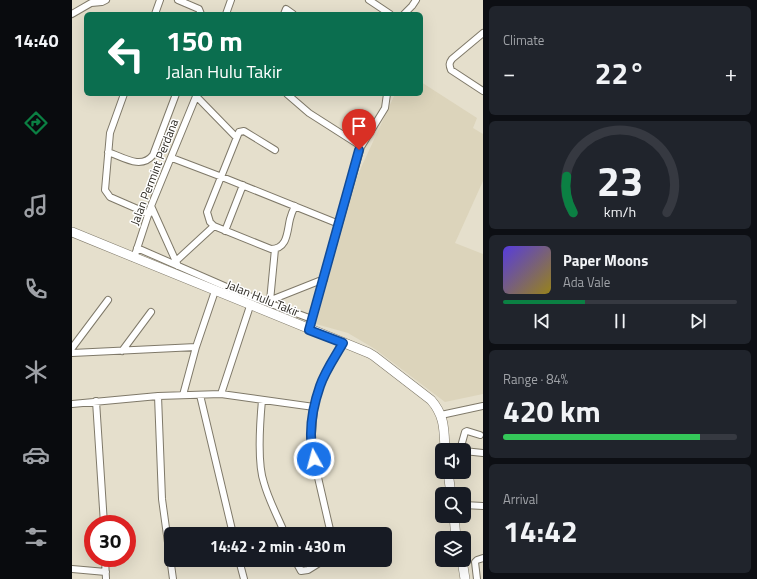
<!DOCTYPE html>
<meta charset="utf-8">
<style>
:root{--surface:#171b24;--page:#20242c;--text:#f1f3f6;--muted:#9ea1a6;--line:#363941;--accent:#0b8043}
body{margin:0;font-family:"Titillium Web",sans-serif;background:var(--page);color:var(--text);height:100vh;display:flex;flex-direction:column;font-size:15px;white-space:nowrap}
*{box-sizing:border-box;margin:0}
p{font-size:13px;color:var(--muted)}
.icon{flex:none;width:22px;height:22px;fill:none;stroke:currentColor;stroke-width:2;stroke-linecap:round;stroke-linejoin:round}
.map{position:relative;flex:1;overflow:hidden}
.side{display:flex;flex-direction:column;gap:6px;padding:6px;background:#0d0f14;width:274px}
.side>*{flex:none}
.top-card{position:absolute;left:12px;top:12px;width:339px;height:84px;border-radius:6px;box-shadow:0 4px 16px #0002;background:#0b6e4f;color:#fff;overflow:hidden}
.buttons{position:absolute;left:363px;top:443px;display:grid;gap:8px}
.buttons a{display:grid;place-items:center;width:36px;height:36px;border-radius:6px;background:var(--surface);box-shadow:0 4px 16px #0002;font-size:20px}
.speed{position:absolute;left:12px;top:515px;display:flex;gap:8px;font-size:20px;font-weight:700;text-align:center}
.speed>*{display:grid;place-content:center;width:52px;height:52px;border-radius:50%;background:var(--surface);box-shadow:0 4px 16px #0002;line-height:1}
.speed .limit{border:6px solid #d22;background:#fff;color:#111}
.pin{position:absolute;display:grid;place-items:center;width:34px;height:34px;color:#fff;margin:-41px -17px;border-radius:50% 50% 50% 0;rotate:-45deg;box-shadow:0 0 4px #0007}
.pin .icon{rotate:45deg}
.me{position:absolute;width:44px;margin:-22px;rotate:353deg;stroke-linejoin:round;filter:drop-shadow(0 0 3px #0008)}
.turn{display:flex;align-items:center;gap:14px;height:84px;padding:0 16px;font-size:18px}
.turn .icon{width:52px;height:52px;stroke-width:2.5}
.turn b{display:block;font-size:28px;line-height:34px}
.big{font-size:30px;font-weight:700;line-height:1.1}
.side .widget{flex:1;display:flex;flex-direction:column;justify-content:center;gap:6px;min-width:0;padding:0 14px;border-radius:6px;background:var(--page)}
.side .dial{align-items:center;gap:0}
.dial svg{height:104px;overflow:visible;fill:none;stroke:var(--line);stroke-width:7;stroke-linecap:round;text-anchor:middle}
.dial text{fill:var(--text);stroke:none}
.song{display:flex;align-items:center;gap:12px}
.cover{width:48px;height:48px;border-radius:6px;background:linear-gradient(135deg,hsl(250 70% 55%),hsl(50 70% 35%))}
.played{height:4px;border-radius:2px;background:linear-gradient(90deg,var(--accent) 35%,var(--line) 35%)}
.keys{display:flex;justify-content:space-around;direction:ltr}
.heat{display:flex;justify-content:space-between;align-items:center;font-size:22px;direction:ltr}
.charge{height:6px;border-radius:3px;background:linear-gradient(90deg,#34c759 84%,var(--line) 0)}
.trip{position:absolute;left:92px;top:527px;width:228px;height:40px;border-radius:6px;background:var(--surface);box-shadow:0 4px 16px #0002;font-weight:700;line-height:40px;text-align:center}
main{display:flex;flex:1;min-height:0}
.dock{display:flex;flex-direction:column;width:72px;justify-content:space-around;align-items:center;background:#090b0e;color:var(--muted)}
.dock .icon{width:28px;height:28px}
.dock .current{color:var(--accent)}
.dock b{font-size:18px;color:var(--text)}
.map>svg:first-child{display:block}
.built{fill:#dcd4bb}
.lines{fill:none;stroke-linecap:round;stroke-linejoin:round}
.street-casing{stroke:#7f7969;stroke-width:8}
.secondary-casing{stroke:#7f7969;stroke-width:10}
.street{stroke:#fff;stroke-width:6}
.secondary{stroke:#fff;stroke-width:9}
.route-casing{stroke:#114b97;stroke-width:10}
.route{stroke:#1a73e8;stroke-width:7}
.labels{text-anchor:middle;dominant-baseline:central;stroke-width:3;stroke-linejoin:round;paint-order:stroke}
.street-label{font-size:12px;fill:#2d2a23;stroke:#fff}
</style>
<main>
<nav class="dock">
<b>14:40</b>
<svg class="icon current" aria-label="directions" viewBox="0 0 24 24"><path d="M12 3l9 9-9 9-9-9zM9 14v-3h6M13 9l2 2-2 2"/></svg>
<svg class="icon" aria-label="music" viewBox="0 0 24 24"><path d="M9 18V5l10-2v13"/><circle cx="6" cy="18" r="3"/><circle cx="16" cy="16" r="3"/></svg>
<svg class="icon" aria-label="phone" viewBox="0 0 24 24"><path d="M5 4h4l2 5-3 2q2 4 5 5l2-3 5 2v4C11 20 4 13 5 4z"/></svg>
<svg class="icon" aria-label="climate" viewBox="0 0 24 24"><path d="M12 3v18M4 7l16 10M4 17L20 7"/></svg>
<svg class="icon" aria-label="car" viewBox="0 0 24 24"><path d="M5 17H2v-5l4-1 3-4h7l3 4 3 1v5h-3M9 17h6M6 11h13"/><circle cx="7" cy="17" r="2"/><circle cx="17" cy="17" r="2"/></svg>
<svg class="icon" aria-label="filters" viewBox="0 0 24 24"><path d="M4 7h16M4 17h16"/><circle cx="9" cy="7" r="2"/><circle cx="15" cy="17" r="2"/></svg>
</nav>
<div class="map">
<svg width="411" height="579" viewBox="0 0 411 579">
<rect width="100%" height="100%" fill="#e5dfcc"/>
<path class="built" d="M349,82L405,118L401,128L411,134V181L383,243L411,254V394L373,402L303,349L276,333L244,324L282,183L323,94H349Z"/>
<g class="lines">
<defs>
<path id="street" d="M106,0L127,9L129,14
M297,0L318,14
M0,14L19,3L30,2L34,0
M83,14L88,0
M154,14L159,0
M212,14L214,9L221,14
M332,14L340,6L344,0
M411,91L379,70C377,65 377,63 380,59L411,33
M52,94L38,133L33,190L38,197L77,214
M215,94L237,113L284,143L289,147L267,224
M124,96L164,137
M289,147L313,108L315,94
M203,150L172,131L167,132L135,212L138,222L142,226L199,249C216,249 215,231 218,219C219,215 221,210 223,206
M36,152C51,157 69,170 81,155L104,94
M100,158L150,177L267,224L237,330
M79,206L106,266
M153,231L171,185
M65,248L166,292L240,319
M62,258L79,206L125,94
M104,261L142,226
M198,301L203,249
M194,302L252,279
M124,347L143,291
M0,348L36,300
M50,351L79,312
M0,353L124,347L111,395
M149,394L178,306
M128,395L161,534
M86,396L90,499L101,579
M190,400C188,422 185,463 192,483C197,501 206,517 213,534
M24,401L32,524
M0,404L86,396L149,394L242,407L248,386L259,363L271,343
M242,407L239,447L259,534
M369,415L411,406
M388,450L393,432L395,431L408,435
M392,451L411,453
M392,505L411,506
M33,558L34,579
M167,560L172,579
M223,560L229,571L236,570L252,560
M0,569L34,572
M405,579L403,562L405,560L411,558"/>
<path id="secondary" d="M0,232L297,353L302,356L359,400C373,416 372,430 373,450
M376,472L379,494
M382,516L384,538
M390,560L393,579"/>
</defs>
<use href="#street" class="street-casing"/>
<use href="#secondary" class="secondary-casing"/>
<use href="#street" class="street"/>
<use href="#secondary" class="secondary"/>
</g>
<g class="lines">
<defs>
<path id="route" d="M242,459C236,436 240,409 248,386C253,371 263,357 271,343L237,330L287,150"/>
</defs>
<use href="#route" class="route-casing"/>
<use href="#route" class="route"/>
</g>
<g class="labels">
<g class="street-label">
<text transform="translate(82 172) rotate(-69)">Jalan Permint Perdana</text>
<text transform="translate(191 298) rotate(22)">Jalan Hulu Takir</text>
</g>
</g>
</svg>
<div class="buttons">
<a><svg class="icon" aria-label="sound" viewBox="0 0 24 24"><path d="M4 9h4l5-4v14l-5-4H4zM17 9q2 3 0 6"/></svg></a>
<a><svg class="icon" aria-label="search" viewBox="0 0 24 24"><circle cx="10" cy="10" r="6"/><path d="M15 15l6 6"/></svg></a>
<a><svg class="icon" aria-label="layers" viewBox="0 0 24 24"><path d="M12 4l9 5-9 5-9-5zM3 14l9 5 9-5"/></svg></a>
</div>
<div class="speed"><div class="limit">30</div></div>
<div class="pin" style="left:287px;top:150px;background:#d93025"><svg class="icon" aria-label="arrive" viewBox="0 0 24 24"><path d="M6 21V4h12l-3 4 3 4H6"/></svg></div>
<svg class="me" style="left:242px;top:459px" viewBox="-20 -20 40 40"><circle r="17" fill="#1a73e8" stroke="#fff" stroke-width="3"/><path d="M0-11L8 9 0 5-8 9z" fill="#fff"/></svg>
<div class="trip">14:42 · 2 min · 430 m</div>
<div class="top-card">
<div class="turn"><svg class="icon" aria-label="left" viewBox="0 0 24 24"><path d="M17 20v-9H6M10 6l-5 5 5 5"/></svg><div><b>150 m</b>Jalan Hulu Takir</div></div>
</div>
</div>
<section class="side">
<div class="widget"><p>Climate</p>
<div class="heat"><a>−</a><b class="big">22°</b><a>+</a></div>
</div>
<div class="widget dial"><svg viewBox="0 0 100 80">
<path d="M14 69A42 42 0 1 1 86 69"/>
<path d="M14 69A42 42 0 0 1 9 41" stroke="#0b8043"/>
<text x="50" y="56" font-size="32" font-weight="700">23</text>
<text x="50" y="72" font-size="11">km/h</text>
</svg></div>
<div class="widget">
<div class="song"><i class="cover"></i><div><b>Paper Moons</b><p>Ada Vale</p></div></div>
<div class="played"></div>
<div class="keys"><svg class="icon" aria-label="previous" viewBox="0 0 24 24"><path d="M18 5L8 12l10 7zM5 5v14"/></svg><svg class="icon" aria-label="pause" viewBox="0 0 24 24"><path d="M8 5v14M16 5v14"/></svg><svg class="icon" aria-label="next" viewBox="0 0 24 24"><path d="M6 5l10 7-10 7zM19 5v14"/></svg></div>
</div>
<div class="widget"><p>Range · 84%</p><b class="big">420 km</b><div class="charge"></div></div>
<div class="widget"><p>Arrival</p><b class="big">14:42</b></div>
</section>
</main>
